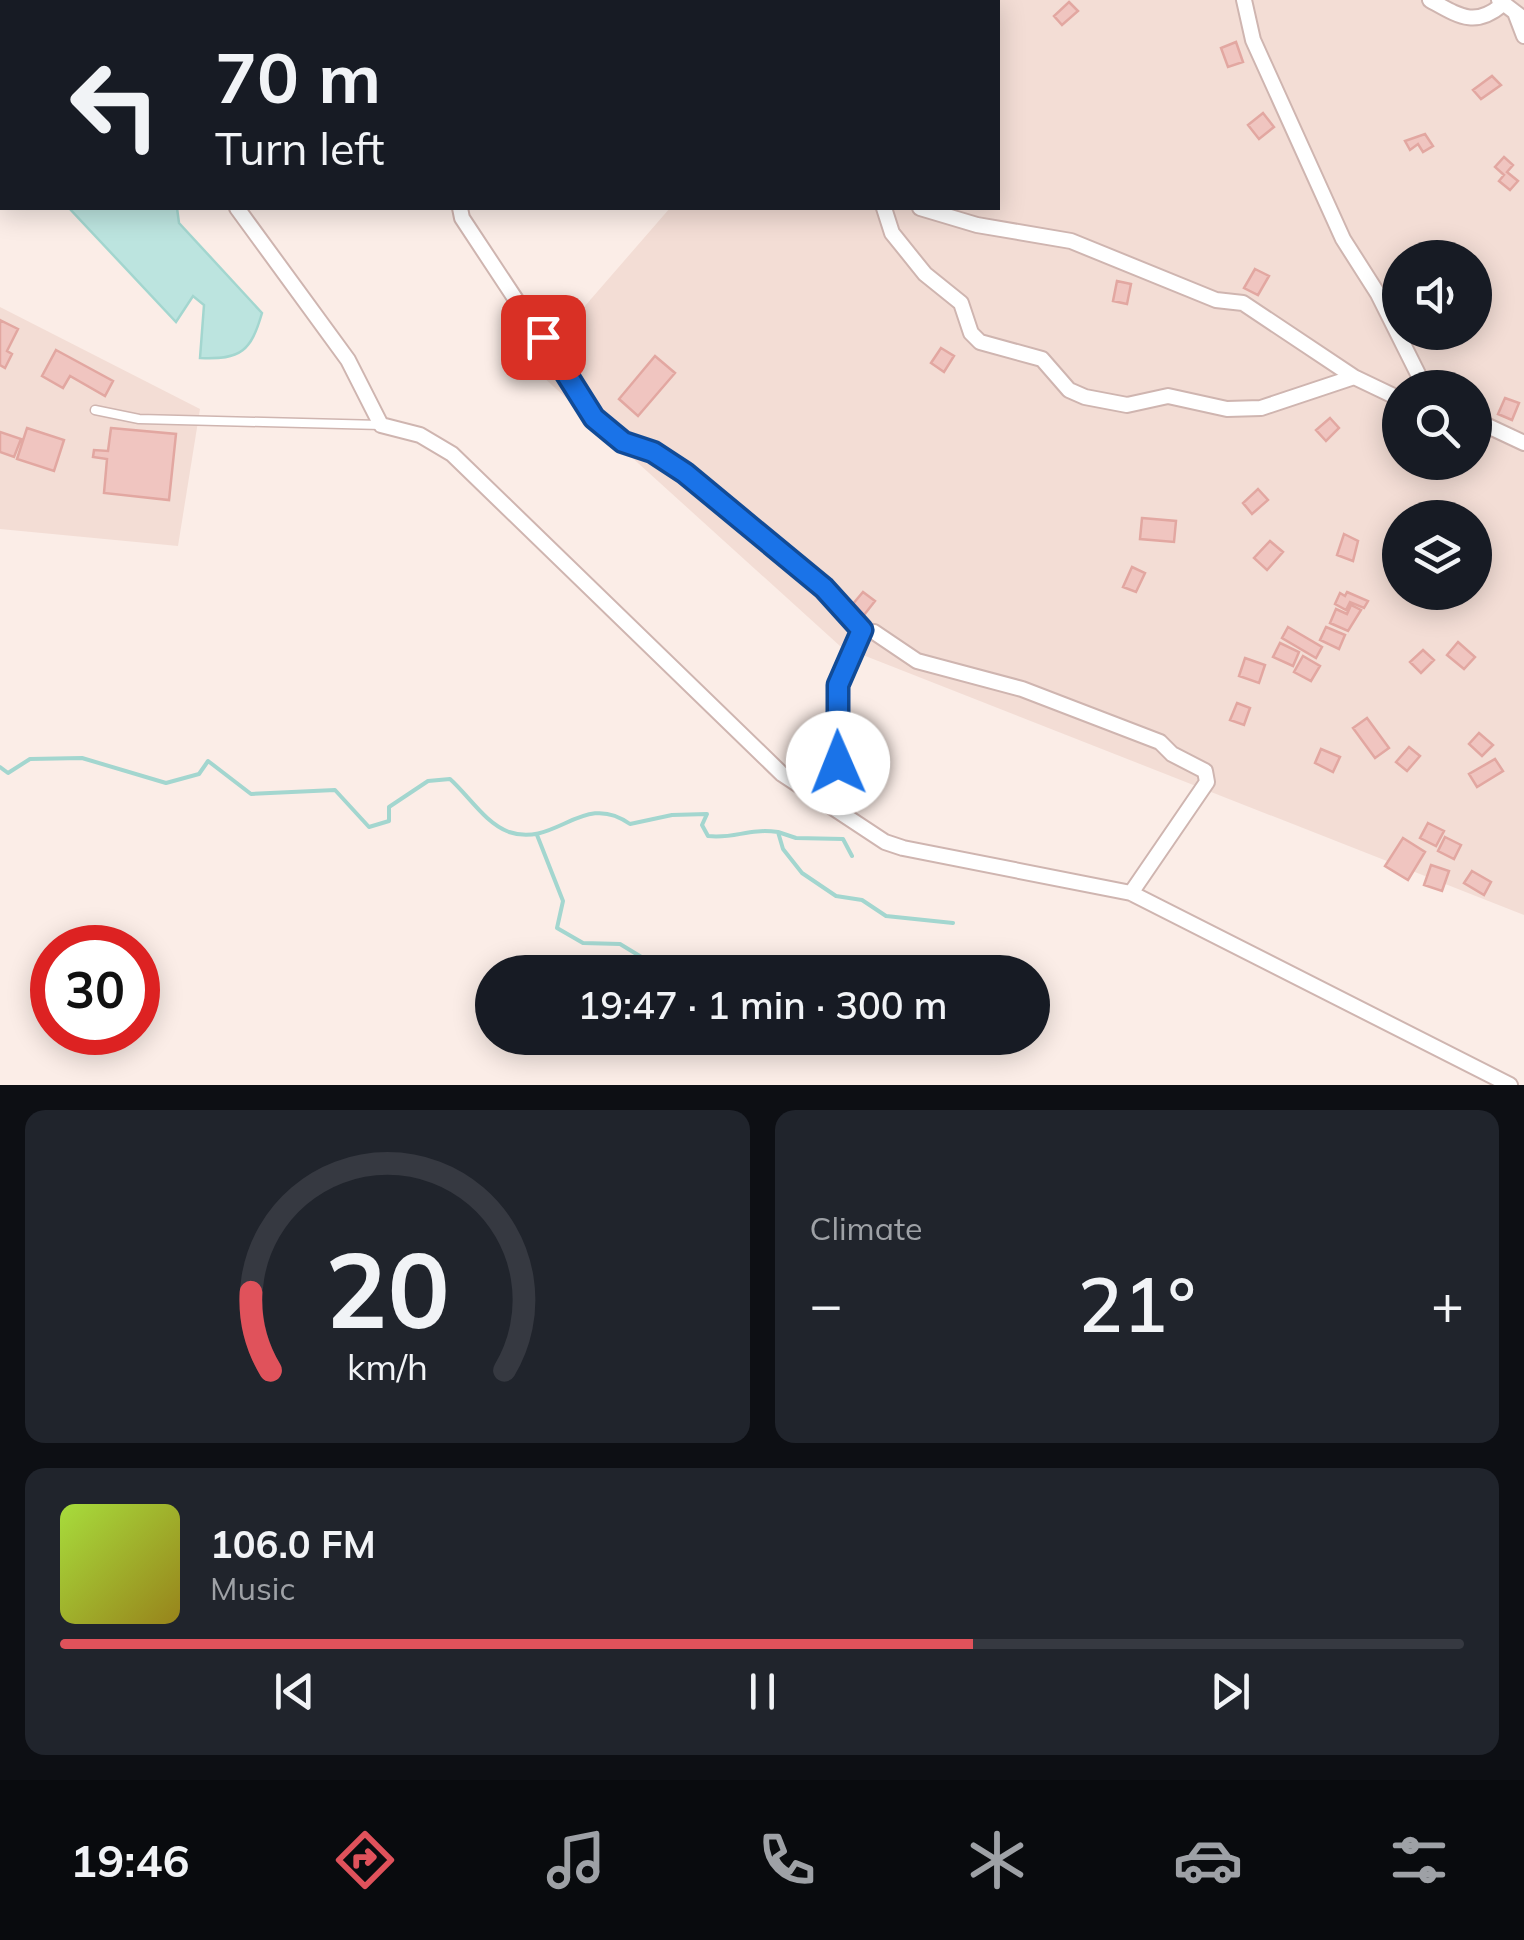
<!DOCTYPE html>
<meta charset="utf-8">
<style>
:root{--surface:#171b24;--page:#20242c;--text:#f1f3f6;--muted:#9ea1a6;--line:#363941;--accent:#e0525b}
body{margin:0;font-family:Mulish,sans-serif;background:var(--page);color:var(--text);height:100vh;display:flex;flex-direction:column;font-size:38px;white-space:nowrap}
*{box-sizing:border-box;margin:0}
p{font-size:32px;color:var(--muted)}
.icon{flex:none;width:55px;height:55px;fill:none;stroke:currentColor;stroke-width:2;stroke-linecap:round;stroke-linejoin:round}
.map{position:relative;height:1085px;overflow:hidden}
.side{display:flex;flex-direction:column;gap:25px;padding:25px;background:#0d0f14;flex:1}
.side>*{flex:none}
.top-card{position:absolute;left:0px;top:0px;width:1000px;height:210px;box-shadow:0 5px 25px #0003;background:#171b24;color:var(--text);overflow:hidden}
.controls{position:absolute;left:1382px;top:240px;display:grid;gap:20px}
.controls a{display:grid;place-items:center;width:110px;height:110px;border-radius:50%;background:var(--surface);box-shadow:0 5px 25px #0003;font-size:50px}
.speed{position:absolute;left:30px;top:925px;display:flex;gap:20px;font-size:50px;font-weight:700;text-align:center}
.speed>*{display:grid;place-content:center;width:130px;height:130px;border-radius:50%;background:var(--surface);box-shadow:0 5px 25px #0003;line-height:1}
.speed .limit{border:15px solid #d22;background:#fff;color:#111}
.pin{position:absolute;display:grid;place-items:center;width:85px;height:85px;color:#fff;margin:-42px;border-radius:20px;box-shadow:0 5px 15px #0006}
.me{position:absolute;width:110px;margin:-55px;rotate:359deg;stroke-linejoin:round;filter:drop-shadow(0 0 8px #0008)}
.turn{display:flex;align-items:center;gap:35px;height:210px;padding:0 50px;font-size:45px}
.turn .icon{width:130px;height:130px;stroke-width:2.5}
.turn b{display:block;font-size:70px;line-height:85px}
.big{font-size:75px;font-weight:600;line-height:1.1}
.side .widget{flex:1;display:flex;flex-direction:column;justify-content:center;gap:15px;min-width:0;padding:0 35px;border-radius:20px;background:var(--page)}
.side .dial{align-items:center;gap:0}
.dial svg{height:260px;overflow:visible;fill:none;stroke:var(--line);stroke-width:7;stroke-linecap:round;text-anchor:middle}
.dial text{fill:var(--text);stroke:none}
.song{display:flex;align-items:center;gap:30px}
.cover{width:120px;height:120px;border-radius:15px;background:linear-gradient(135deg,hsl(80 70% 55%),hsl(50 70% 35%))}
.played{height:10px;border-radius:5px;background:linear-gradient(90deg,var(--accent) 65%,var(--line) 65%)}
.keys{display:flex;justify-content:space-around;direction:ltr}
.heat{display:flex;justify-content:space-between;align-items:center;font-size:55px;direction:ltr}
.side .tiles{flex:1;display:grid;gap:25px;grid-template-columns:1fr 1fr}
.widget:last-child{grid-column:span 2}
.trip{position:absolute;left:475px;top:955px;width:575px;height:100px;border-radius:50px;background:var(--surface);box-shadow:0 5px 25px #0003;font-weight:600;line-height:100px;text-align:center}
.tabs{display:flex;height:160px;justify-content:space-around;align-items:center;background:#090b0e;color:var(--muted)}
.tabs .icon{width:70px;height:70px}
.tabs .selected{color:var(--accent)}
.tabs b{font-size:45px;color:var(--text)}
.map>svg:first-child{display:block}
.residential{fill:#f3ddd5;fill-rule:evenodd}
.water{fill:#bce4df;stroke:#a3d6cf;stroke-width:2.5}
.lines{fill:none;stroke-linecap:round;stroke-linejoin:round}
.stream{stroke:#a3d6cf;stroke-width:4}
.building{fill:#f0c5c0;stroke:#e2a7a1;stroke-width:2.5}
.lane-casing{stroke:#cfb5b0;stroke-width:11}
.street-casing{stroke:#cfb5b0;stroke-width:18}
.lane{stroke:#fff;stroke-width:8}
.street{stroke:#fff;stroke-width:14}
.route-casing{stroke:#114b97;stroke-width:25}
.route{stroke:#1a73e8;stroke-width:18}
</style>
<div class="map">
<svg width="1524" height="1085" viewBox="0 0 1524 1085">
<rect width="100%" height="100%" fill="#fbede7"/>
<path class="residential" d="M726,0H1524V915L840,646L532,367L670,208H998V2ZM1400,258H1475V332H1400ZM1400,388H1475V462H1400ZM1400,518H1475V592H1400Z
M0,307L200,409L178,546L0,529Z"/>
<path class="water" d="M69,208H177L179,223L262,313C251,351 241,360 200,358L204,305L193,296L176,322Z"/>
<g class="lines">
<path class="stream" d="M0,767L8,773L30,759L82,758L166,783L199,774L208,761L251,794L335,790L369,827L389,821V807L428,781L450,779C469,796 485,823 509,832C556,848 583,790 630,824L672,815L707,814L702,825L708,836C736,839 747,828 778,832L783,849L802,873L836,896L862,900L886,916L953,923
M778,832L796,838L843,839L852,856
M537,835L563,901L557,928L583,943L620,944L648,961L685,963"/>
</g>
<path class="building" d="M1069,2L1078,11L1062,25L1054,16Z
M1236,42L1243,62L1228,67L1221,48Z
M1492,76L1501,85L1481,99L1473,90Z
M1263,113L1274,127L1259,139L1248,125Z
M1425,134L1433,146L1423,152L1418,144L1410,150L1405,141Z
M1504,157L1513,165L1507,172L1518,181L1510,190L1499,181L1504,175L1495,167Z
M1255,269L1269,276L1258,295L1244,288Z
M1117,281L1131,284L1127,304L1113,301Z
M0,320L18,329L7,351L12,354L5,368L0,365Z
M941,348L954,356L944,372L931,363Z
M56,350L113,381L105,396L70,376L63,388L42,376Z
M655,356L675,373L638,416L619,399Z
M1505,398L1519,403L1512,420L1498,414Z
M1330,418L1339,428L1326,441L1316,430Z
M27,428L64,440L54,471L17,459Z
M111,428L176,434L169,500L104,493L107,459L93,457L94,450L108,451Z
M0,432L21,439L14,457L0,452Z
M1258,489L1268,500L1252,514L1243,503Z
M1142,518L1176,521L1174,542L1140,539Z
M1344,534L1358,541L1353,561L1337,555Z
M1270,541L1283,552L1267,570L1254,558Z
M1132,567L1145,573L1136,592L1123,587Z
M863,592L875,601L864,615L852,605Z
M1347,592L1368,601L1364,608L1350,602L1346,610L1335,604L1340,593L1345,596Z
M1351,605L1361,610L1348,631L1330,623L1336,609L1347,614Z
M1288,627L1322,647L1316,658L1282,638Z
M1326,627L1345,635L1339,649L1320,640Z
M1458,642L1475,657L1464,669L1447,655Z
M1280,643L1299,652L1293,666L1273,657Z
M1423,650L1434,660L1421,673L1410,662Z
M1303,656L1320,666L1311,681L1294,672Z
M1245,658L1265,665L1259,683L1239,676Z
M1237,703L1250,708L1244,725L1230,720Z
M1367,718L1389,748L1375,758L1353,728Z
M1479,733L1493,745L1482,756L1469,744Z
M1409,747L1420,756L1407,771L1396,762Z
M1321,749L1340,757L1333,772L1315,763Z
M1495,759L1503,771L1477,787L1469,774Z
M1428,823L1444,831L1436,846L1420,838Z
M1445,837L1461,845L1454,859L1438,851Z
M1403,838L1425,852L1408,880L1385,866Z
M1431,865L1449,871L1442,891L1424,885Z
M1472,871L1491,882L1484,895L1464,883Z"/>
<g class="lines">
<defs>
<path id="lane" d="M95,410L139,419L381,425"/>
<path id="street" d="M346,0V2
M1244,0L1253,40L1343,239L1378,294L1425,388
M1430,0C1459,16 1475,28 1503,4
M1499,0L1524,19
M807,2L808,0
M1516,15L1524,36
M237,208L348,360L381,425L420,435L452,454L782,774L885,842L903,848L1131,893L1510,1085
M460,208L462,218L594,418L623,442L653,452L685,473L823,588L862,631
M884,208L892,233L925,274L961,303L971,333L980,342L1042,359L1069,390L1085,397L1127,405L1168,396L1227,409L1261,408L1354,377
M920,208L977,225L1071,241L1216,300L1243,303L1354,377L1400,399
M1475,420L1524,443
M824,802L838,763V685L862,631L874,632L917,661L1022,689L1160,742L1172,754L1205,771L1207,782L1131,893"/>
</defs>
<use href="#lane" class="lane-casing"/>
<use href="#street" class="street-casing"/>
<use href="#lane" class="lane"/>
<use href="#street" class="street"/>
</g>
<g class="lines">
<defs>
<path id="route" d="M543,337L594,418L623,442L653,452L685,473L824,588L862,630L838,685V763"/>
</defs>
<use href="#route" class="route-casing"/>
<use href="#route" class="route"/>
</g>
</svg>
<div class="controls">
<a><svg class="icon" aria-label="sound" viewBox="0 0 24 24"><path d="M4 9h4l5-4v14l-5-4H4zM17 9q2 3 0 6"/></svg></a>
<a><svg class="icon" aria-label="search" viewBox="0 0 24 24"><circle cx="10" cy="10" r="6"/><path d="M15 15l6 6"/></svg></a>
<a><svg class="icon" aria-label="layers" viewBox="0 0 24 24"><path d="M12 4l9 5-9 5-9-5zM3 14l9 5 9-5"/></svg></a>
</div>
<div class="speed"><div class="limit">30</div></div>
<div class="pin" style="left:543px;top:337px;background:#d93025"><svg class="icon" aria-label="arrive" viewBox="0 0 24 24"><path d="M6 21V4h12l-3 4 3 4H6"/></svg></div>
<svg class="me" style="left:838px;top:763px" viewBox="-20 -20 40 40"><circle r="19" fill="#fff"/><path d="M0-13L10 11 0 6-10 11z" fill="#1a73e8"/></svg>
<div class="trip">19:47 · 1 min · 300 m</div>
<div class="top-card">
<div class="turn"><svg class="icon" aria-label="left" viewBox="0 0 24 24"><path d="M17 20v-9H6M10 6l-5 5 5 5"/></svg><div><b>70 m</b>Turn left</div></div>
</div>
</div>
<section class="side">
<div class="tiles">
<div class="widget dial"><svg viewBox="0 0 100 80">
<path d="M14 69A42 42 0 1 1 86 69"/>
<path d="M14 69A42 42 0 0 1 8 45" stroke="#e0525b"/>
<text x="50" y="56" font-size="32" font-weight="700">20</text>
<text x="50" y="72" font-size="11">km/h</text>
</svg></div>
<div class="widget"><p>Climate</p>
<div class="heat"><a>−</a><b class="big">21°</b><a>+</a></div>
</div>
<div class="widget">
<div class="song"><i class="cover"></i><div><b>106.0 FM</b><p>Music</p></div></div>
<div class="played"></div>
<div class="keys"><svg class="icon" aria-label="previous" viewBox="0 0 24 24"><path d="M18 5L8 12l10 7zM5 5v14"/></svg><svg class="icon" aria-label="pause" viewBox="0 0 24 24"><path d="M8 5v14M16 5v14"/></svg><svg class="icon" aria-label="next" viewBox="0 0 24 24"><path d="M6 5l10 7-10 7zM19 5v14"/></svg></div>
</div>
</div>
</section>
<nav class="tabs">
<b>19:46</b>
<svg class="icon selected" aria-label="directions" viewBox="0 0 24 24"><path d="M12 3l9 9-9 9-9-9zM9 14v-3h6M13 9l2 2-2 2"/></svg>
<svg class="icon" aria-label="music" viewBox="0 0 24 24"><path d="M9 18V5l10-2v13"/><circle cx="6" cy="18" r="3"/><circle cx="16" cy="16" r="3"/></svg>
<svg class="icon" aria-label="phone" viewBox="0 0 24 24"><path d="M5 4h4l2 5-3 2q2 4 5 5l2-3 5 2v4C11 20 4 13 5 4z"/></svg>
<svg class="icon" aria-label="climate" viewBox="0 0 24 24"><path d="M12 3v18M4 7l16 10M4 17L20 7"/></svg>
<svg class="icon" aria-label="car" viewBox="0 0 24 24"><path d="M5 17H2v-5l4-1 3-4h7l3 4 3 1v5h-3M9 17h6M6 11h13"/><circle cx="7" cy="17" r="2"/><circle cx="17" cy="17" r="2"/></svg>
<svg class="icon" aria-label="filters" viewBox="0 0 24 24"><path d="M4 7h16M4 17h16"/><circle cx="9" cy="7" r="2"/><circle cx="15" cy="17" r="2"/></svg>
</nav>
